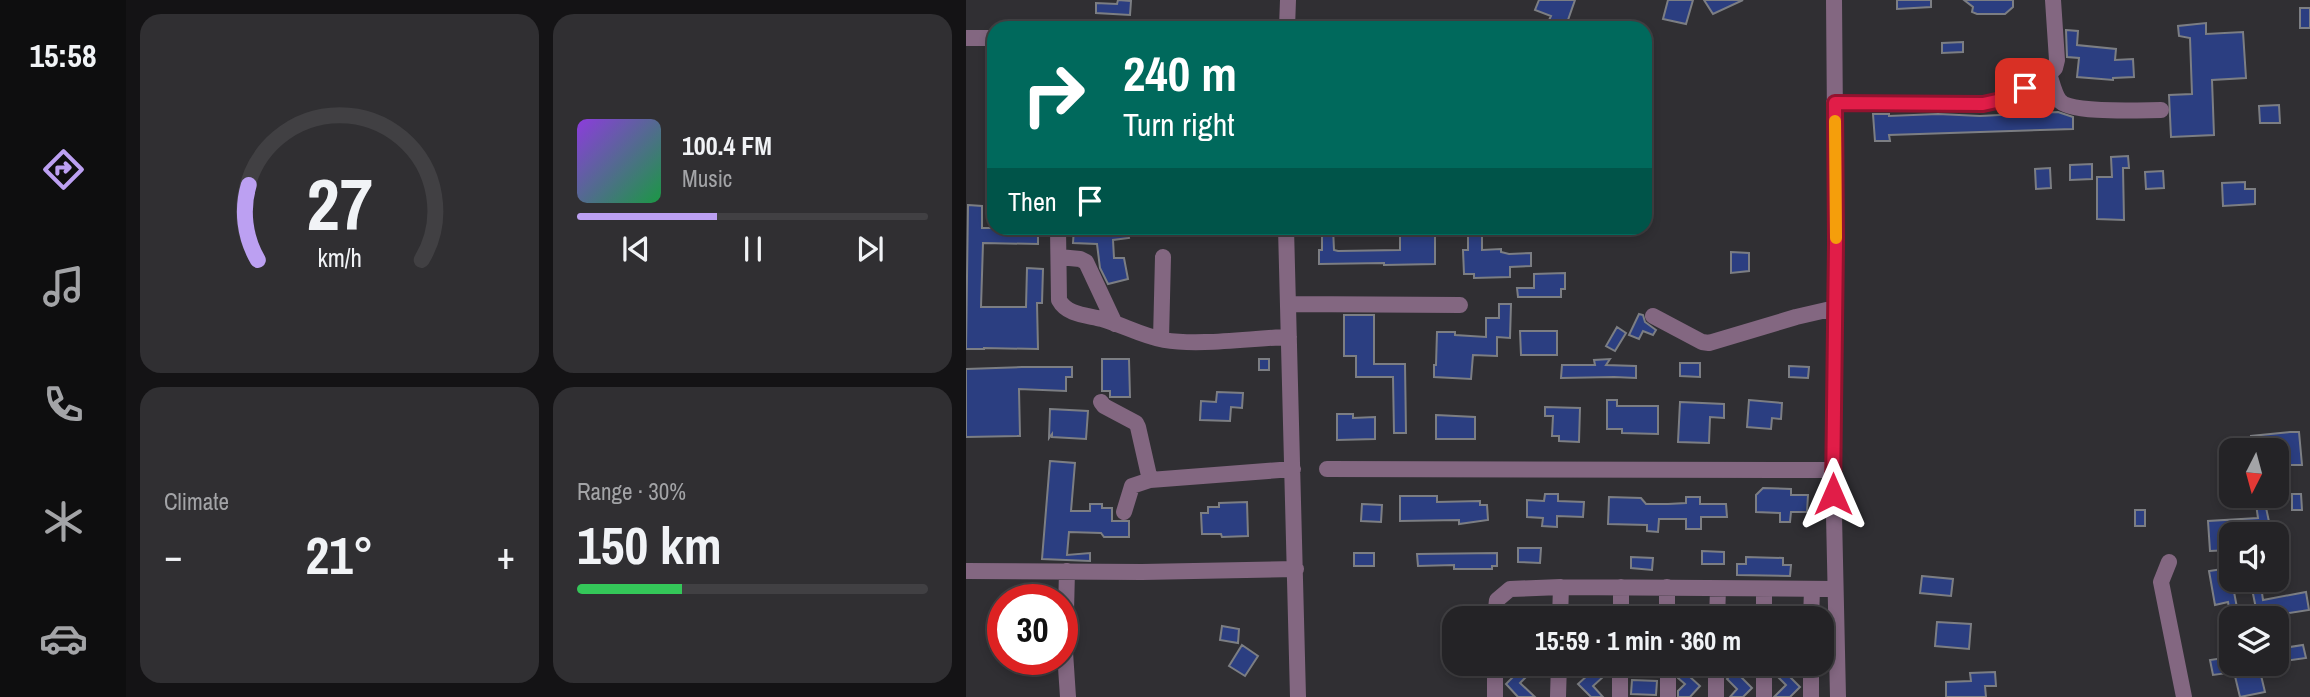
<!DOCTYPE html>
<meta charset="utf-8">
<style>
:root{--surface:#242326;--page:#302f32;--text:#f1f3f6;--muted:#a3a4a7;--line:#414043;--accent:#bca0f2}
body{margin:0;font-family:"Archivo Narrow",sans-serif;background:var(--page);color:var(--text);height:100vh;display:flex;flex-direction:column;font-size:26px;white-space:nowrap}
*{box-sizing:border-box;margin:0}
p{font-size:23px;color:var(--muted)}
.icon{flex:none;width:38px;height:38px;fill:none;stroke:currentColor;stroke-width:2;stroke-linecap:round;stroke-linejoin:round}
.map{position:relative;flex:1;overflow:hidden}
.panel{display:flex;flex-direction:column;gap:14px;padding:14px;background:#141315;width:840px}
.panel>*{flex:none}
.top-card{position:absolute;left:21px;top:21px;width:665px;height:214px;border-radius:21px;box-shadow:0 4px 10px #0003,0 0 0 2px var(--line);background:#00695c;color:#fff;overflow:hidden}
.needle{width:46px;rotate:186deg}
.buttons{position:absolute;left:1253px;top:438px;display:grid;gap:14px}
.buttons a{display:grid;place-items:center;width:70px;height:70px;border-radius:14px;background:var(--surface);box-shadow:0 4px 10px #0003,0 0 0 2px var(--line);font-size:35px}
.speed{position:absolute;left:21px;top:584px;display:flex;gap:14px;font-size:35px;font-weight:700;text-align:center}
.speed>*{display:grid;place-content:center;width:91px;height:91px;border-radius:50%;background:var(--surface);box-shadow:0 4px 10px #0003,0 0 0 2px var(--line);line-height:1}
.speed .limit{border:10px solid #d22;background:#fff;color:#111}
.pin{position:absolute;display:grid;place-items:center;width:60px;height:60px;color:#fff;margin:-30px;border-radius:14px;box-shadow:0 4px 10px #0006}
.me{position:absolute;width:77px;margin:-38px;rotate:0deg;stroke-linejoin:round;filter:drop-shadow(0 0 5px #0008)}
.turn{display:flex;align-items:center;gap:24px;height:147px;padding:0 21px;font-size:32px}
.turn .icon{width:91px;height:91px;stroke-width:2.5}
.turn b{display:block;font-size:49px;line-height:60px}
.then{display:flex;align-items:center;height:66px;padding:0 21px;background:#0003;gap:14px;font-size:26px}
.big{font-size:52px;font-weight:700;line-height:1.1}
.panel .tile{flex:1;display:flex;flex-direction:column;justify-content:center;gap:10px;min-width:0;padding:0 24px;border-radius:21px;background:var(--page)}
.panel .dial{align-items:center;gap:0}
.dial svg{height:182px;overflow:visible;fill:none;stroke:var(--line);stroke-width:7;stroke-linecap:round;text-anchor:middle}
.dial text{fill:var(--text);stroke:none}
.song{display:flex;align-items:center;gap:21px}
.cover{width:84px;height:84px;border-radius:10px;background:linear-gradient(135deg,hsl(270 70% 55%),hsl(140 70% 35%))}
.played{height:7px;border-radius:4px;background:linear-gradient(90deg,var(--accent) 40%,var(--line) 40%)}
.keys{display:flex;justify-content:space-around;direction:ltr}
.heat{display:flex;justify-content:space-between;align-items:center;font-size:38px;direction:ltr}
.charge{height:10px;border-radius:5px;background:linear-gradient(90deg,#34c759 30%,var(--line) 0)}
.panel .tiles{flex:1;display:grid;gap:14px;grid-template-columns:repeat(2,1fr)}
.trip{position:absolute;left:476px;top:606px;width:392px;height:70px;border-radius:21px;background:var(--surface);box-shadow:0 4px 10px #0003,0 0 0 2px var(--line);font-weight:700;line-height:70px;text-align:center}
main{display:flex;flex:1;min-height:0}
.menu{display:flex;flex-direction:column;width:126px;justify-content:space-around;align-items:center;background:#0e0e0f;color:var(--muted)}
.menu .icon{width:49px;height:49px}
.menu .selected{color:var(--accent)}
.menu b{font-size:32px;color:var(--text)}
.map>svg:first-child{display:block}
.building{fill:#2b3e81;stroke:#7c7e83;stroke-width:2}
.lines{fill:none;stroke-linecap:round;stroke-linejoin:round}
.minor{stroke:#836781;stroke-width:16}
.route-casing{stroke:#92132f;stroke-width:18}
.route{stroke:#e11d48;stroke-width:12}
.slow{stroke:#f59e0b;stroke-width:12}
</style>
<main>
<nav class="menu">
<b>15:58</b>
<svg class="icon selected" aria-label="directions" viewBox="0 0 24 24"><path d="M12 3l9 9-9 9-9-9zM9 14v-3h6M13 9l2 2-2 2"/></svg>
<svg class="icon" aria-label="music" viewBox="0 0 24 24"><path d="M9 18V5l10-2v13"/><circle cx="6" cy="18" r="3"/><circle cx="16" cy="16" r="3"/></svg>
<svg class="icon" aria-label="phone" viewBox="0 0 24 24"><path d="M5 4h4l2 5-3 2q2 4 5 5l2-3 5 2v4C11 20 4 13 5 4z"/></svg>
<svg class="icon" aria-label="climate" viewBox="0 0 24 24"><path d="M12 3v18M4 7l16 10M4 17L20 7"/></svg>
<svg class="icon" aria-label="car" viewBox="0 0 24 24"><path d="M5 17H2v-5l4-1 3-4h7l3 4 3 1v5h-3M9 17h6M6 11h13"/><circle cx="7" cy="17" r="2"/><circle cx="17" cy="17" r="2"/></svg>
</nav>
<section class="panel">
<div class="tiles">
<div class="tile dial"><svg viewBox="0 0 100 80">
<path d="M14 69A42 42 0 1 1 86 69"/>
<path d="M14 69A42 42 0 0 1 10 36" stroke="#bca0f2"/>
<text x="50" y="56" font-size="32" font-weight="700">27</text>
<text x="50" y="72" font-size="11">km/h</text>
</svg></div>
<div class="tile">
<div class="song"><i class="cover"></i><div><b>100.4 FM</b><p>Music</p></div></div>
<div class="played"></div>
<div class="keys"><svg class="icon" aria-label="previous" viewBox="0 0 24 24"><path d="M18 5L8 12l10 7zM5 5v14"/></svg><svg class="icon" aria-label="pause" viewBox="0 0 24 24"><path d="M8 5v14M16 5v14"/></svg><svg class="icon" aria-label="next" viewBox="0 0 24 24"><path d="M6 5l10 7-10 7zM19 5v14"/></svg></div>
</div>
<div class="tile"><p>Climate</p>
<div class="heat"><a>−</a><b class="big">21°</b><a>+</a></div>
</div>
<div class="tile"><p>Range · 30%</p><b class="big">150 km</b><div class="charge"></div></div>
</div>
</section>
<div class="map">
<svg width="1344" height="697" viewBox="0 0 1344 697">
<rect width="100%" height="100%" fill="#302f33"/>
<path class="building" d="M152,0L165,1L164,15L130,13V3L151,4Z
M573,0H609L602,20L622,28H588L590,22L583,20L585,16L569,10Z
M702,0H727L720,24L697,19Z
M738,0H777L747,14Z
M931,0H965V7L931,9Z
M998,0H1047V7L1039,14H1011L1006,12L1007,7Z
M1334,8H1344V28H1334Z
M1240,23V34L1277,32L1280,78L1246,80L1248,135L1205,137L1203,95L1226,94L1224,38L1213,36L1212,26Z
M1100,30L1112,31L1111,45L1150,49L1149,60L1167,59L1168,77L1147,78V80L1111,77L1113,58L1101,57Z
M997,42V52L976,53V43Z
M1313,105L1314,123H1294L1293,106Z
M1092,112L1107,117V129L923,135L924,141H909L907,114H923V116L972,114L1014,116Z
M1162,156L1163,168H1157L1158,220L1131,219V177H1146L1145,157Z
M1126,164V179L1104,180V165Z
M1084,168L1085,188L1070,189L1069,169Z
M1197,171L1198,188L1180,189L1179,172Z
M1279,182V189H1289V204L1257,206L1256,183Z
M2,205L16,206V228H72V244L17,243L15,307H60L61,268L77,269L76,303H71L72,349L18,348V349H0Z
M108,228H161L163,238L147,240L148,258H158L162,279L142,284L134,268L131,244L107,243Z
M356,228H367L368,250L372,251L434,250V228H469V264L418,265V263L353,264V250H356Z
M502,228H516V250L535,249V252L543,254L565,253V266L544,267V277L508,278V274H498L497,250H502Z
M765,252L783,253V271L765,273Z
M599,273V289H595V297H552L551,288H568V274Z
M533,304H545L544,338L531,337V356L507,355L505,379L468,377V365H470L471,332H489V335L520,337V318H533Z
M673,314L677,315L679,322L690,330L687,335L677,331L673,339L663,335Z
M378,315H408V364H439L440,433H428L427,377H390V356H378Z
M651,327L660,333L649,351L640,346Z
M554,331H591V355H555Z
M136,359H163L164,397H144V391H136Z
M293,359H303V370H293Z
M644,359L640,365L670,366V378L648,377L595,378L596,365H629L628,360Z
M714,363H734V377L714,376Z
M823,366L843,367L842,378L823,377Z
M56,367H106V377H100V391L53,389L54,436L0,437V369Z
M251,392L277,393L276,408L265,407L264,421L234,420L235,401L250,402Z
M641,400H651V406H692V434L656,433V429H641Z
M783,400L816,403L815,419L806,418L805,429L781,427Z
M714,402L758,404V418L744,417L743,443L712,442Z
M579,407L614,408L613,442L593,441V436H586L587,416H579Z
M84,409L122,411L120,439L86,437V434L83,438Z
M371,414H387V418L409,417V439L371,440Z
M470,415L509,417V439H470Z
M1324,432H1333L1336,465H1311V450H1286L1285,436Z
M84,461L109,463L105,511H124V504H136V508H146V521H163V537H138L135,533L103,532L101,555L124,553V561L76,559Z
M797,488L825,489V495H842L841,512H825L824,522H814V513L790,512V495Z
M579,494H592V501L618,502L617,517L591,516V527L576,526L577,518L561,517V500L578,501Z
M1326,494H1335L1336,510H1326Z
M434,496H471V502L514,501V505H521L522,520L493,524V520L434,521Z
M643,497L675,498L680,504H702L720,503V497H734V504H760L761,517H735V529H720V519H693L692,532L681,531V525L642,524Z
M281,502L282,536L256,537L255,534H236L235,513H242V507H253V503Z
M1299,503L1305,531L1265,534V537L1263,538L1264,550L1244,551L1242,521L1292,518L1290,504Z
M396,504L416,505L415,522L395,521Z
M1169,510H1179V526H1169Z
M552,548H575L574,563L552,562Z
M736,551L758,552V564H736Z
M388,553H408V566H388Z
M531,553V566H526V569H488V565L452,566L451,554Z
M665,557L687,558L686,570L665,568Z
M780,557L817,558V565H825L824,576L771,575V564H780Z
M1257,569L1258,575L1265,574V579H1294L1297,600L1340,592L1343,610L1292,618L1286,589L1268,592L1273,618H1265L1262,602L1249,605L1243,571Z
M956,576L987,579L985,596L954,593Z
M556,606L567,618H544Z
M718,608L728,618H711V614Z
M971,622L1005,624L1003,649L969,646Z
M256,626L273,629L272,643L254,640Z
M276,645L292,656L279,676L263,666Z
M1337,645L1340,658L1311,662V649Z
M1265,657V663H1292L1299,692L1274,697L1268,672L1247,675L1244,660Z
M540,663H554L564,673L554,683L569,697H552L540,684L549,675Z
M610,663H624L637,677L627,686L637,697H625L612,684L622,675Z
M721,663H738L724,677L734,686L724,697H712V691L719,684L712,678V672Z
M764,663H780L785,668L776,678L786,688L777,697H764L771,689L761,679L770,669Z
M822,663H835V667L824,677L834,687L824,697H808L820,685L810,675Z
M1029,672L1030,686H1019L1020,697H980V682L1005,681L1004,673Z
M666,680L691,681L690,695L665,694Z"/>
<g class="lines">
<path class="minor" d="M868,0L870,243L867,470L872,697
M321,28L322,0
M0,38H28
M1083,74C1086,82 1088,93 1093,100C1103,114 1176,110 1195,110
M868,103L1017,104L1035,100L1083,74L1089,68L1091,60L1087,0
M92,228L93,300C101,315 120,315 136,319C157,325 176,336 198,340C233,346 286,338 323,337
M320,228L332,697
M93,257L114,259L120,262L149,324
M322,304L494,305
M687,316L736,342L743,343L830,317L869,308
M195,339L197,257
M135,402L138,406L170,423L172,427L184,480
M361,469L867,470
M158,512L166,486L184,480L327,469
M1203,562L1195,582L1218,697
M0,571L176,572L330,569
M101,571L99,652L102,697
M701,587V618
M798,590V618
M529,618L531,600L544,589L595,587L869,589
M594,618L595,587
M655,618V587
M751,618L752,589
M845,618L846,590
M529,663V697
M702,663V697
M798,663V697
M592,697L593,663
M654,697V663
M750,697V663
M845,697V663"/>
</g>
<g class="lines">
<defs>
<path id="route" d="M867,494L870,243L869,103L1017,104L1035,100L1059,88"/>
</defs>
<use href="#route" class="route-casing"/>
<use href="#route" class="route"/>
<path class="slow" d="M869,121L870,238"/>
</g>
</svg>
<div class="buttons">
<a><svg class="needle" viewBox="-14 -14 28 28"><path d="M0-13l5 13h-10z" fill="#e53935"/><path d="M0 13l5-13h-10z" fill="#a3a4a7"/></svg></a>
<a><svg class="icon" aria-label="sound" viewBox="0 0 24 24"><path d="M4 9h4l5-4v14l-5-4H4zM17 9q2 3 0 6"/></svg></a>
<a><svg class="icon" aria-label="layers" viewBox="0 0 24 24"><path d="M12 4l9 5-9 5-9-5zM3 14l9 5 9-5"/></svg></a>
</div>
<div class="speed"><div class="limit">30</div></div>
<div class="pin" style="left:1059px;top:88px;background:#d93025"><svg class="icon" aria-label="arrive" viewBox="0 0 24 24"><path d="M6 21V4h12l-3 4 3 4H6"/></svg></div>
<svg class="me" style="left:867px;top:494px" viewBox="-20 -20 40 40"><path d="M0-17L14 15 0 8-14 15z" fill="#e11d48" stroke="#fff" stroke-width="4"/></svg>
<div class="trip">15:59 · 1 min · 360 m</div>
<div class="top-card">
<div class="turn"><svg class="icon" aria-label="right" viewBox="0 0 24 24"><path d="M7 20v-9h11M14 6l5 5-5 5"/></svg><div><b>240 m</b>Turn right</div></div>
<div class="then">Then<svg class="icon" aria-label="arrive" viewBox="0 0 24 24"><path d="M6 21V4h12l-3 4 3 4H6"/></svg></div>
</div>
</div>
</main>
